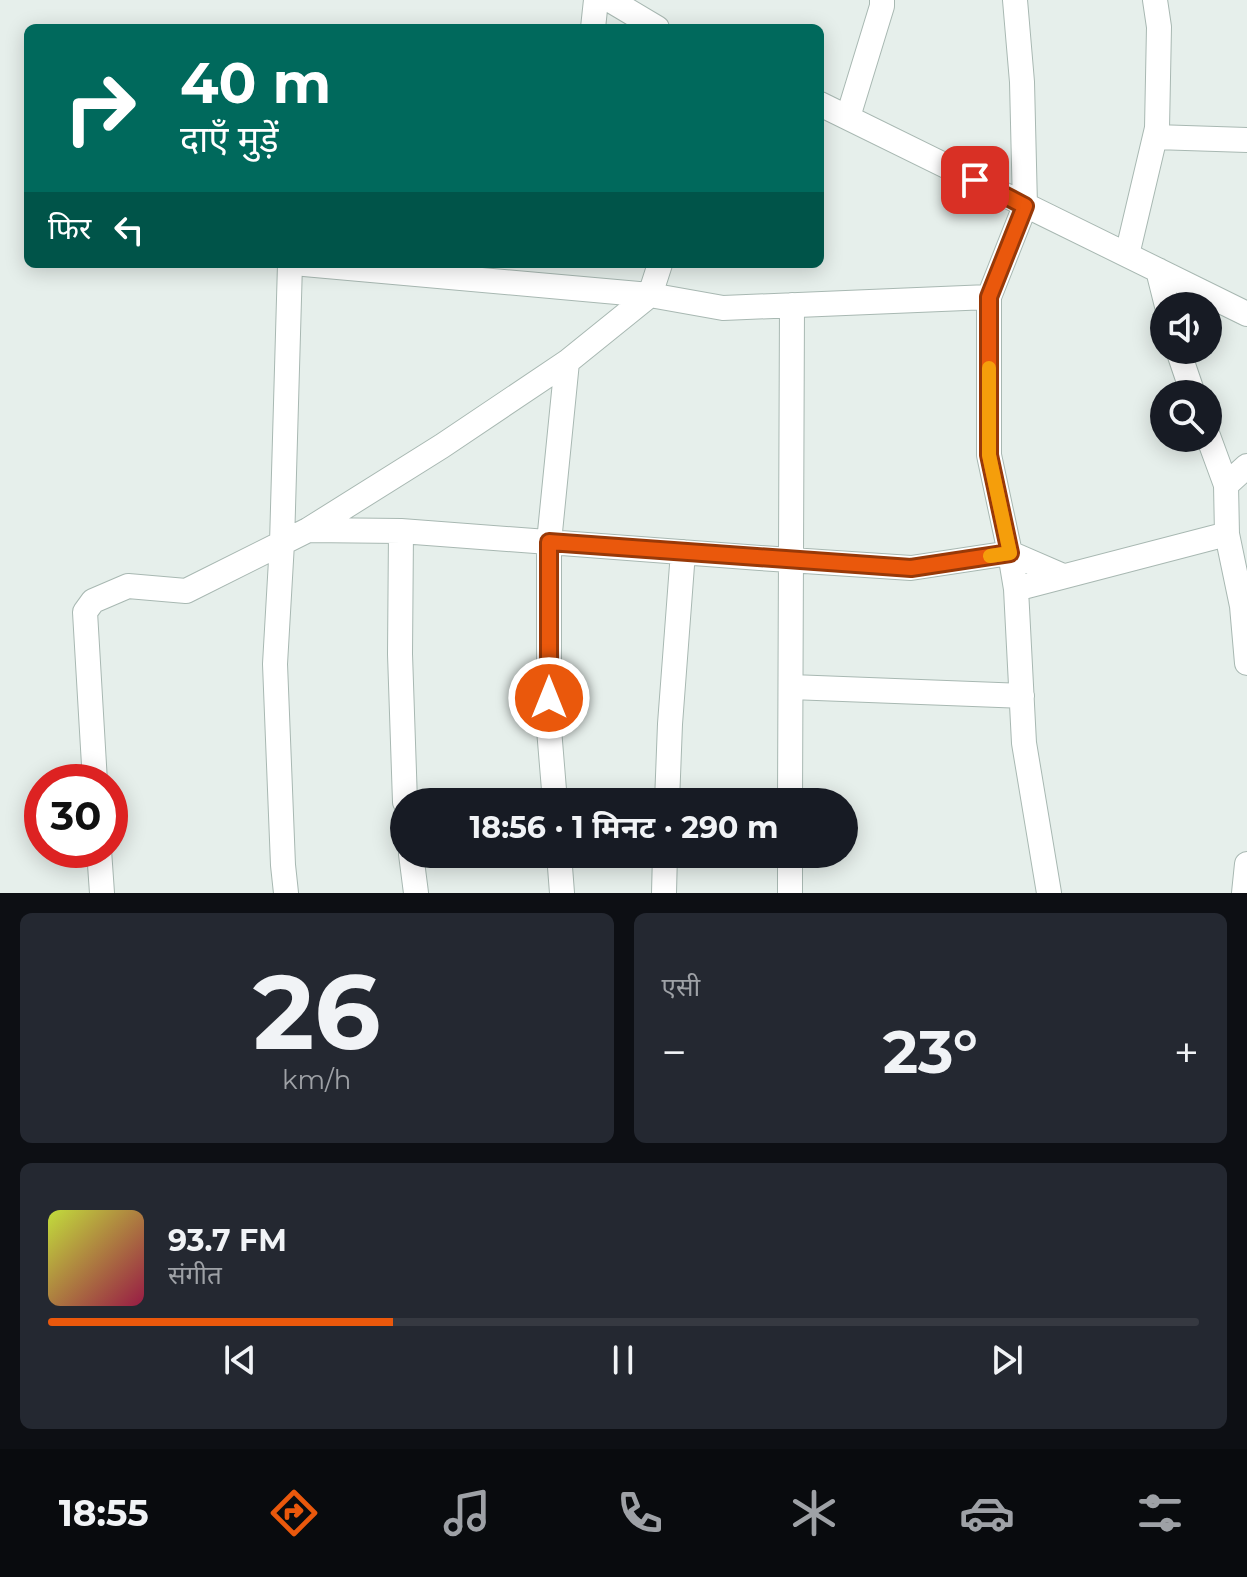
<!DOCTYPE html>
<html lang="hi">
<meta charset="utf-8">
<style>
:root{--surface:#171b24;--page:#242831;--text:#f1f3f6;--muted:#9ea1a6;--line:#363941;--accent:#ea580c}
body{margin:0;font-family:Montserrat,"Noto Sans Devanagari",sans-serif;background:var(--page);color:var(--text);height:100vh;display:flex;flex-direction:column;font-size:30px;white-space:nowrap}
*{box-sizing:border-box;margin:0}
p{font-size:26px;color:var(--muted)}
.icon{flex:none;width:44px;height:44px;fill:none;stroke:currentColor;stroke-width:2;stroke-linecap:round;stroke-linejoin:round}
.map{position:relative;height:893px;overflow:hidden}
.side{display:flex;flex-direction:column;gap:20px;padding:20px;background:#0d0f14;flex:1}
.side>*{flex:none}
.banner{position:absolute;left:24px;top:24px;width:800px;height:244px;border-radius:12px;box-shadow:0 4px 20px #0003;background:#00695c;color:#fff;overflow:hidden}
.controls{position:absolute;left:1150px;top:292px;display:grid;gap:16px}
.controls a{display:grid;place-items:center;width:72px;height:72px;border-radius:50%;background:var(--surface);box-shadow:0 4px 20px #0003;font-size:40px}
.speed{position:absolute;left:24px;top:764px;display:flex;gap:16px;font-size:40px;font-weight:700;text-align:center}
.speed>*{display:grid;place-content:center;width:104px;height:104px;border-radius:50%;background:var(--surface);box-shadow:0 4px 20px #0003;line-height:1}
.speed .limit{border:12px solid #d22;background:#fff;color:#111}
.pin{position:absolute;display:grid;place-items:center;width:68px;height:68px;color:#fff;margin:-34px;border-radius:16px;box-shadow:0 4px 12px #0006}
.me{position:absolute;width:88px;margin:-44px;rotate:0deg;stroke-linejoin:round;filter:drop-shadow(0 0 6px #0008)}
.turn{display:flex;align-items:center;gap:28px;height:168px;padding:0 24px;font-size:36px}
.turn .icon{width:104px;height:104px;stroke-width:2.5}
.turn b{display:block;font-size:56px;line-height:68px}
.then{display:flex;align-items:center;height:76px;padding:0 24px;background:#0003;gap:16px;font-size:30px}
.big{font-size:60px;font-weight:700;line-height:1.1}
.side .tile{flex:1;display:flex;flex-direction:column;justify-content:center;gap:12px;min-width:0;padding:0 28px;border-radius:12px;background:var(--page)}
.side .dial{align-items:center;gap:0}
.dial b{font-size:104px;line-height:1}
.song{display:flex;align-items:center;gap:24px}
.cover{width:96px;height:96px;border-radius:12px;background:linear-gradient(135deg,hsl(70 70% 55%),hsl(340 70% 35%))}
.played{height:8px;border-radius:4px;background:linear-gradient(90deg,var(--accent) 30%,var(--line) 30%)}
.keys{display:flex;justify-content:space-around;direction:ltr}
.heat{display:flex;justify-content:space-between;align-items:center;font-size:44px;direction:ltr}
.side .tiles{flex:1;display:grid;gap:20px;grid-template-columns:1fr 1fr}
.tile:last-child{grid-column:span 2}
.trip{position:absolute;left:390px;top:788px;width:468px;height:80px;border-radius:40px;background:var(--surface);box-shadow:0 4px 20px #0003;font-weight:700;line-height:80px;text-align:center}
.menu{display:flex;height:128px;justify-content:space-around;align-items:center;background:#090b0e;color:var(--muted)}
.menu .icon{width:56px;height:56px}
.menu .on{color:var(--accent)}
.menu b{font-size:36px;color:var(--text)}
.map>svg:first-child{display:block}
.lines{fill:none;stroke-linecap:round;stroke-linejoin:round}
.minor-casing{stroke:#a8b8b2;stroke-width:26}
.minor{stroke:#fff;stroke-width:24}
.route-casing{stroke:#983908;stroke-width:20}
.route{stroke:#ea580c;stroke-width:14}
.slow{stroke:#f59e0b;stroke-width:14}
</style>
<div class="map">
<svg width="1247" height="893" viewBox="0 0 1247 893">
<rect width="100%" height="100%" fill="#e6efeb"/>
<g class="lines">
<defs>
<path id="minor" d="M610,0L657,28
M1015,0L1022,82L1025,206L989,297V455L1010,553L1063,576
M593,28L596,0
M820,104L1247,314
M848,117L882,6V0
M1155,137L1247,140
M1127,255L1157,128L1159,27L1155,0
M304,264L650,295L723,308L989,297
M1158,270L1167,306
M1178,350L1193,394
M1208,436L1226,485L1227,534L1242,606L1247,663
M1226,485L1247,466
M308,530L401,531L760,558L911,568L1010,553L1016,589
M401,531L400,654L405,802
M791,687L1022,696
M95,782L85,612L93,601L128,586L186,591L308,530L442,446L567,362L650,295L660,264
M555,802L549,729V542L567,362
M667,802L670,724L683,552
M790,802L792,305
M99,850L102,893
M411,854L416,893
M559,854L562,893
M790,854V893
M286,893L283,865L275,664L282,543L290,264
M664,893L665,854
M1049,893L1024,743L1016,589L1227,534
M1244,893L1247,864"/>
</defs>
<use href="#minor" class="minor-casing"/>
<use href="#minor" class="minor"/>
</g>
<g class="lines">
<defs>
<path id="route" d="M549,698V542L911,568L1010,553L989,455V297L1025,206L975,180"/>
</defs>
<use href="#route" class="route-casing"/>
<use href="#route" class="route"/>
<path class="slow" d="M989,368V455L1010,553L990,556"/>
</g>
</svg>
<div class="controls">
<a><svg class="icon" aria-label="sound" viewBox="0 0 24 24"><path d="M4 9h4l5-4v14l-5-4H4zM17 9q2 3 0 6"/></svg></a>
<a><svg class="icon" aria-label="search" viewBox="0 0 24 24"><circle cx="10" cy="10" r="6"/><path d="M15 15l6 6"/></svg></a>
</div>
<div class="speed"><div class="limit">30</div></div>
<div class="pin" style="left:975px;top:180px;background:#d93025"><svg class="icon" aria-label="arrive" viewBox="0 0 24 24"><path d="M6 21V4h12l-3 4 3 4H6"/></svg></div>
<svg class="me" style="left:549px;top:698px" viewBox="-20 -20 40 40"><circle r="17" fill="#ea580c" stroke="#fff" stroke-width="3"/><path d="M0-11L8 9 0 5-8 9z" fill="#fff"/></svg>
<div class="trip">18:56 · 1 मिनट · 290 m</div>
<div class="banner">
<div class="turn"><svg class="icon" aria-label="right" viewBox="0 0 24 24"><path d="M7 20v-9h11M14 6l5 5-5 5"/></svg><div><b>40 m</b>दाएँ मुड़ें</div></div>
<div class="then">फिर<svg class="icon" aria-label="left" viewBox="0 0 24 24"><path d="M17 20v-9H6M10 6l-5 5 5 5"/></svg></div>
</div>
</div>
<section class="side">
<div class="tiles">
<div class="tile dial"><b>26</b><p>km/h</p></div>
<div class="tile"><p>एसी</p>
<div class="heat"><a>−</a><b class="big">23°</b><a>+</a></div>
</div>
<div class="tile">
<div class="song"><i class="cover"></i><div><b>93.7 FM</b><p>संगीत</p></div></div>
<div class="played"></div>
<div class="keys"><svg class="icon" aria-label="previous" viewBox="0 0 24 24"><path d="M18 5L8 12l10 7zM5 5v14"/></svg><svg class="icon" aria-label="pause" viewBox="0 0 24 24"><path d="M8 5v14M16 5v14"/></svg><svg class="icon" aria-label="next" viewBox="0 0 24 24"><path d="M6 5l10 7-10 7zM19 5v14"/></svg></div>
</div>
</div>
</section>
<nav class="menu">
<b>18:55</b>
<svg class="icon on" aria-label="directions" viewBox="0 0 24 24"><path d="M12 3l9 9-9 9-9-9zM9 14v-3h6M13 9l2 2-2 2"/></svg>
<svg class="icon" aria-label="music" viewBox="0 0 24 24"><path d="M9 18V5l10-2v13"/><circle cx="6" cy="18" r="3"/><circle cx="16" cy="16" r="3"/></svg>
<svg class="icon" aria-label="phone" viewBox="0 0 24 24"><path d="M5 4h4l2 5-3 2q2 4 5 5l2-3 5 2v4C11 20 4 13 5 4z"/></svg>
<svg class="icon" aria-label="climate" viewBox="0 0 24 24"><path d="M12 3v18M4 7l16 10M4 17L20 7"/></svg>
<svg class="icon" aria-label="car" viewBox="0 0 24 24"><path d="M5 17H2v-5l4-1 3-4h7l3 4 3 1v5h-3M9 17h6M6 11h13"/><circle cx="7" cy="17" r="2"/><circle cx="17" cy="17" r="2"/></svg>
<svg class="icon" aria-label="filters" viewBox="0 0 24 24"><path d="M4 7h16M4 17h16"/><circle cx="9" cy="7" r="2"/><circle cx="15" cy="17" r="2"/></svg>
</nav>
